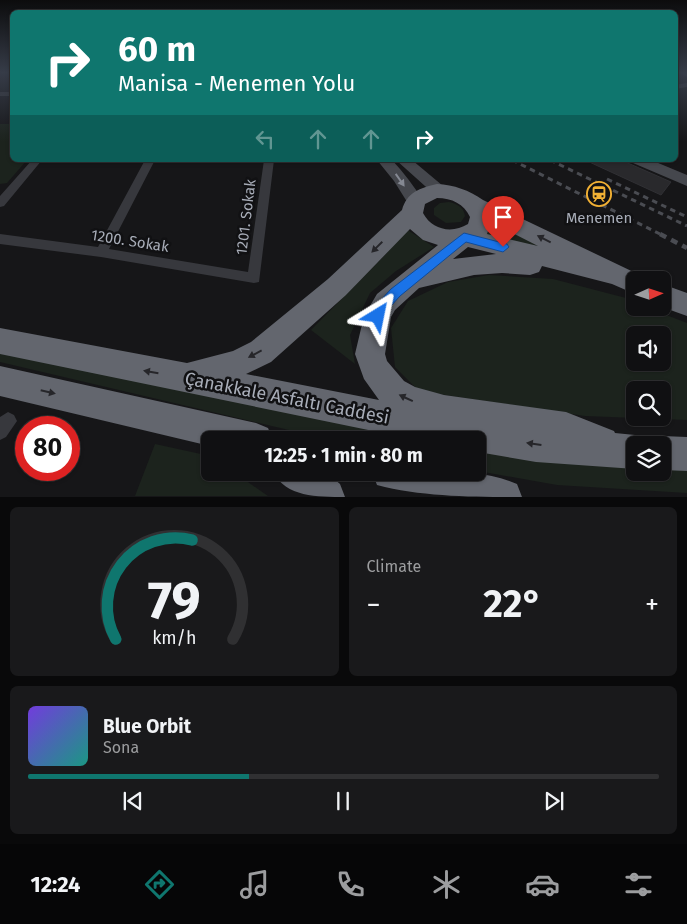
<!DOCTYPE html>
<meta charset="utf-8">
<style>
:root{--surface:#101012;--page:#19191b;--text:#f1f3f6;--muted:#9c9d9f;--line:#303032;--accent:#0f766e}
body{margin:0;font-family:"Fira Sans",sans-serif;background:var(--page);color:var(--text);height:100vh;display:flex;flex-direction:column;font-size:19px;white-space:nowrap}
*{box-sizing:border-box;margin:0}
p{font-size:16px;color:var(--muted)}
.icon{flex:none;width:28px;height:28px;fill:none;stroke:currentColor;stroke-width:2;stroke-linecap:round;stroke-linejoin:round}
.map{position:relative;height:497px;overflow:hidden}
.panel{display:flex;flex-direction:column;gap:10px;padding:10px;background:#09090a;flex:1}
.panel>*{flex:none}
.guide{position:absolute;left:10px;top:10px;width:668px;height:152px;border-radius:8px;box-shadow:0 1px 4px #0004,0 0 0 1px var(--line);background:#0f766e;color:#fff;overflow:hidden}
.needle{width:32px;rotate:87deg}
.fabs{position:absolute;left:626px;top:271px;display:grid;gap:10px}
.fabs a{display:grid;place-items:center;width:45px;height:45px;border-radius:8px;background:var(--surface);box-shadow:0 1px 4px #0004,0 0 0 1px var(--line);font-size:25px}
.speed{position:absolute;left:15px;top:416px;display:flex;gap:10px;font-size:25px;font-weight:700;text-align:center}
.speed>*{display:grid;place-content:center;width:65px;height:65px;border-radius:50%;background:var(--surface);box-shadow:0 1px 4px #0004,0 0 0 1px var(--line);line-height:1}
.speed .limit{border:8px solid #d22;background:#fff;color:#111}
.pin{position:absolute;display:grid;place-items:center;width:42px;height:42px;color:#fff;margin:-51px -21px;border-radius:50% 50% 50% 0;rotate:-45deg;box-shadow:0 0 5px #0007}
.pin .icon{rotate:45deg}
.me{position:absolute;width:55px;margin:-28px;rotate:35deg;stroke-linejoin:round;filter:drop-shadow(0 0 4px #0008)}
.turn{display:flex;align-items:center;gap:18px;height:105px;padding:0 25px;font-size:22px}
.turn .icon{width:65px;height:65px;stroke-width:2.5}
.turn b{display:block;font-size:35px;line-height:42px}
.lanes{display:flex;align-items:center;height:48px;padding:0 25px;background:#0003;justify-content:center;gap:25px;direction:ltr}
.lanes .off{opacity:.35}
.big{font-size:38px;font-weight:700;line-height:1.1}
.panel .widget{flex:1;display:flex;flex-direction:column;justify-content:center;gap:8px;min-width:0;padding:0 18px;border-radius:8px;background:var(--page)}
.panel .dial{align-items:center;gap:0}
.dial svg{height:130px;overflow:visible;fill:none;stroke:var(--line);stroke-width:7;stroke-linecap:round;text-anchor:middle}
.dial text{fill:var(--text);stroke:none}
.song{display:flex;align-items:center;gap:15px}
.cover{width:60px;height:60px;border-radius:8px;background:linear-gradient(135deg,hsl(260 70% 55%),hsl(170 70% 35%))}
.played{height:5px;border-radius:2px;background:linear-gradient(90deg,var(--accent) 35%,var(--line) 35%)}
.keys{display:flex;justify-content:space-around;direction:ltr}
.heat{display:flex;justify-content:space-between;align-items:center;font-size:28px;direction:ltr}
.panel .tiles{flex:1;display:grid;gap:10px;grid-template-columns:1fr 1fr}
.widget:last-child{grid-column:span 2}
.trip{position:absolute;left:201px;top:431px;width:285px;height:50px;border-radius:8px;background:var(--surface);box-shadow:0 1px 4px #0004,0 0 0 1px var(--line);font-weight:700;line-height:50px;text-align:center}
.dock{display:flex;height:80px;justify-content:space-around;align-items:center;background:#060607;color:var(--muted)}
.dock .icon{width:35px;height:35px}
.dock .selected{color:var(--accent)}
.dock b{font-size:22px;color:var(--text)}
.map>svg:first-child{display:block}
.green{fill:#1c231d;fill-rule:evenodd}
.building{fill:#29292c;stroke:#303034}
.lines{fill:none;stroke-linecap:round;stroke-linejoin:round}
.street{fill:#37383d;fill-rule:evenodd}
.secondary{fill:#45474d;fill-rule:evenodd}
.highway{fill:#63666e;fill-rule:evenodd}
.rail-far1{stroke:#4a4c52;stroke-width:3;stroke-dasharray:5.5 4.5;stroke-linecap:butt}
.rail{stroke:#4a4c52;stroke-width:4.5;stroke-dasharray:7 5.5;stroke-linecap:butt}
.oneway{fill:#858993}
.oneway2{fill:#26262a}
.route{fill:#1a73e8;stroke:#114b97}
.labels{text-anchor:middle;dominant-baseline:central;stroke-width:5;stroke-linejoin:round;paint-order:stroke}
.street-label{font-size:15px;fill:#a8adb8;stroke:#111113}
.poi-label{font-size:15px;fill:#a8adb8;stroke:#111113}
.near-street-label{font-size:18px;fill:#a8adb8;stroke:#111113}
</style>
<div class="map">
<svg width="687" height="497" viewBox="0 0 687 497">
<rect width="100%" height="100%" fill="#161618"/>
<path class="green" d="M0,124H12V160H27L7,183L0,184Z
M449,202C457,204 464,207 465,216L461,222L446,223L434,215V208L440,203Z
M493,224L569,259L479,238Z
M406,229L434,247L396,271L370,293L350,335L355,364L311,330L387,253Z
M489,275L553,279L626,298L635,302V308H648L687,323V420L585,416L419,391L395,367L391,328L408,301L448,282ZM635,335H662V362H635ZM635,390H662V418H635Z
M0,352L423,440H331L0,362Z
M155,444L210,456V472L235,473L268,496H135Z
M478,451L550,461L635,467V472H662L663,469H687V493L557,485L478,471Z"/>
<path class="building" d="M585,160H621L671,182L661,195Z"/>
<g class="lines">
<path class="street" d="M687,83V87L675,89V85Z
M0,92H12V96H0Z
M32,160H42L4,206L0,207V196Z
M145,160H155L109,249L248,272L264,160H274L259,282L254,283L101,257L0,244V234L98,247Z
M8,412L14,415L17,421L6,437L0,440V417Z"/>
<path class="secondary" d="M679,72H687V77Z
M377,160H392C404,173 414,186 423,201L421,205L415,207L409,205L394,181Z
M396,160H412L449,191L447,195L441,196L435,195Z
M631,160H651L687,175V186L633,163Z"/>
<path class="highway" d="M437,184C454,185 469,190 483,200L644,277L646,280H635V294L612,284L542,266L539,272L530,275L502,273L474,275L419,288L395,310L391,317L385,354L387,361L404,381L415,387L444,395L566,412L614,431L615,433L635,435L647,440L649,443L650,441L662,436L687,437V471L662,470V445H635V469L536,462L478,452V440H417L0,354V328L187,363L233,351L251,342L328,279L402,210C407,192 420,188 437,184ZM437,198C452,198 464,204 470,217L468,224C452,234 432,230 423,213L425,204ZM491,222L538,246L487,234ZM410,229L423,240L438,245L377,294L364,316L355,354L364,379L379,400L246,374L271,362L346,295ZM468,247L496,254L453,259Z
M662,284L687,293V316L662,307Z
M0,366L256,423L268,428L273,440H210V446L0,396Z
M273,472H326L340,484L345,497C317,497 286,497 273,472Z
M372,472C420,472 472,465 517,484L522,497C475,497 422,497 377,485Z"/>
<path class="rail-far1" d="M512,160L662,235
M550,160L687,226
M607,179L687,217"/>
<path class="rail" d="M660,234L687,248"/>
</g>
<defs><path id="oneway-solid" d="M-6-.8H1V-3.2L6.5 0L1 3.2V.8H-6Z" transform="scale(1.25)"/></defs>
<use class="oneway" href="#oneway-solid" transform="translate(400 180) rotate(55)"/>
<g class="oneway2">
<use href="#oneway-solid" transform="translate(544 239) rotate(-153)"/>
<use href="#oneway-solid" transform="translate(377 247) rotate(135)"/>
<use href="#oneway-solid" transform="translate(255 354) rotate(152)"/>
<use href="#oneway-solid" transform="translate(151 372) rotate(-170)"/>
<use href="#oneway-solid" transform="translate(48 392) rotate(13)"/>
<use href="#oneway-solid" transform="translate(406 398) rotate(-155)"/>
<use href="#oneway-solid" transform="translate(534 444) rotate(-172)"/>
</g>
<linearGradient id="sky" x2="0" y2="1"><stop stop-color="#0c0c0d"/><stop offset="0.51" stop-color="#363c48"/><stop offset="1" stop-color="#363c48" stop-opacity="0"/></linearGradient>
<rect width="687" height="142" fill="url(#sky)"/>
<path class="route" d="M464,233L507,244L509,247L503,252L466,242L400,296L391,306L383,320L378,322L373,320L371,316C376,306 383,297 391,289Z"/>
<defs>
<symbol id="station-ring" viewBox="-11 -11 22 22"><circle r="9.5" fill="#111113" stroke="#f2b134" stroke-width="1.5"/><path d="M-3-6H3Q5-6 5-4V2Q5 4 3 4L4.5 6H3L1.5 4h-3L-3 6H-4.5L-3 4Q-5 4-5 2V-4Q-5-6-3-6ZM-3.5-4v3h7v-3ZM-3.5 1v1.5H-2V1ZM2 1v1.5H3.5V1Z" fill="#f2b134"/></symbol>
</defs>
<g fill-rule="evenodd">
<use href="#station-ring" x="585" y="180" width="28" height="28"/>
</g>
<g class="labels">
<g class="street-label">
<text transform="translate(246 217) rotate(-83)">1201. Sokak</text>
<text transform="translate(130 241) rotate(9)">1200. Sokak</text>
</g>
<g class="poi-label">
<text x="599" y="218">Menemen</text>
</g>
<g class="near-street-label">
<text transform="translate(287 398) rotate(11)">Çanakkale Asfaltı Caddesi</text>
</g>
</g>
</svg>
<div class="fabs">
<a><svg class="needle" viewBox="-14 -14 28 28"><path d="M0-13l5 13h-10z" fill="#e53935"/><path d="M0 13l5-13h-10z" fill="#9c9d9f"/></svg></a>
<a><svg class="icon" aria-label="sound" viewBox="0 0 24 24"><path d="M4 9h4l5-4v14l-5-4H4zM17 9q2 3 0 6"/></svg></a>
<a><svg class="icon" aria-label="search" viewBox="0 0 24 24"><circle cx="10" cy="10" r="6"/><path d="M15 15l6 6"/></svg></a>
<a><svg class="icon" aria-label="layers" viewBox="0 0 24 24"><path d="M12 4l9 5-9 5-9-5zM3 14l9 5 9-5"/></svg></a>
</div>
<div class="speed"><div class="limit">80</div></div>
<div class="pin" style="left:503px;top:247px;background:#d93025"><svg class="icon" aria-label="arrive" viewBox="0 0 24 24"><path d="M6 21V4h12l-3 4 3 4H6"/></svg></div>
<svg class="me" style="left:378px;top:316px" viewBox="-20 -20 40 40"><path d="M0-17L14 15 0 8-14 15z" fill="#1a73e8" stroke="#fff" stroke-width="4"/></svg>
<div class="trip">12:25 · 1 min · 80 m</div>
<div class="guide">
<div class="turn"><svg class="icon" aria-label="right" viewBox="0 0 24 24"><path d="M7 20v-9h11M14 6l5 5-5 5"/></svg><div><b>60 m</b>Manisa - Menemen Yolu</div></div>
<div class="lanes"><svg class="icon off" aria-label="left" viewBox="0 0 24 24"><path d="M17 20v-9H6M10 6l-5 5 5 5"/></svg><svg class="icon off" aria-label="ahead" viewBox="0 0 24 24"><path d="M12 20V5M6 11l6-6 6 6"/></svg><svg class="icon off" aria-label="ahead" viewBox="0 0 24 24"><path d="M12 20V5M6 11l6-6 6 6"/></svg><svg class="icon" aria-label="right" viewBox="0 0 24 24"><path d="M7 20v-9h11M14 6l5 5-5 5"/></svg></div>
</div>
</div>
<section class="panel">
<div class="tiles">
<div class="widget dial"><svg viewBox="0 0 100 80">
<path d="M14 69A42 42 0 1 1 86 69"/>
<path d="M14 69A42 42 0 0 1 61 8" stroke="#0f766e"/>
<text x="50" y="56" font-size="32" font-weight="700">79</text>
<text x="50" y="72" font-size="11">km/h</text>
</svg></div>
<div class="widget"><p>Climate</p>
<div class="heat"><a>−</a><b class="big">22°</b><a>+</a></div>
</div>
<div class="widget">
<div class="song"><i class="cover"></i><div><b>Blue Orbit</b><p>Sona</p></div></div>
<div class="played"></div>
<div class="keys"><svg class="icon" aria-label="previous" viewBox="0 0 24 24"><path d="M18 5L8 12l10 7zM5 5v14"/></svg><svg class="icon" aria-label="pause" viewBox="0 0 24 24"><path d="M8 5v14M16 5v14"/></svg><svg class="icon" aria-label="next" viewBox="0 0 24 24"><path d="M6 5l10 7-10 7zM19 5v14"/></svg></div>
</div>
</div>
</section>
<nav class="dock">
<b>12:24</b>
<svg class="icon selected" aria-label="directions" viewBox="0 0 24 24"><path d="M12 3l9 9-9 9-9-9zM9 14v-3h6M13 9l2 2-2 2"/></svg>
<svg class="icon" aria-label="music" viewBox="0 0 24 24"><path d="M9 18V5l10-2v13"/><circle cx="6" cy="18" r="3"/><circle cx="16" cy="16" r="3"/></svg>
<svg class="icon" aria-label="phone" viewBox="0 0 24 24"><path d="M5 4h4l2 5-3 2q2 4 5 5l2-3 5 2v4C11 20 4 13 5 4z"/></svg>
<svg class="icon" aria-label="climate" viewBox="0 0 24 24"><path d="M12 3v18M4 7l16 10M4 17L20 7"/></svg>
<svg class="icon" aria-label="car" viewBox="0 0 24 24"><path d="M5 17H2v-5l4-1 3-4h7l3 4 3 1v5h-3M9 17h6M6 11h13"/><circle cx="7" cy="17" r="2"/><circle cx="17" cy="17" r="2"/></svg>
<svg class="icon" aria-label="filters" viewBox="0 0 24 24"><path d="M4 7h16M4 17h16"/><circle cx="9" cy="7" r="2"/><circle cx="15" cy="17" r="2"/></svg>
</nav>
